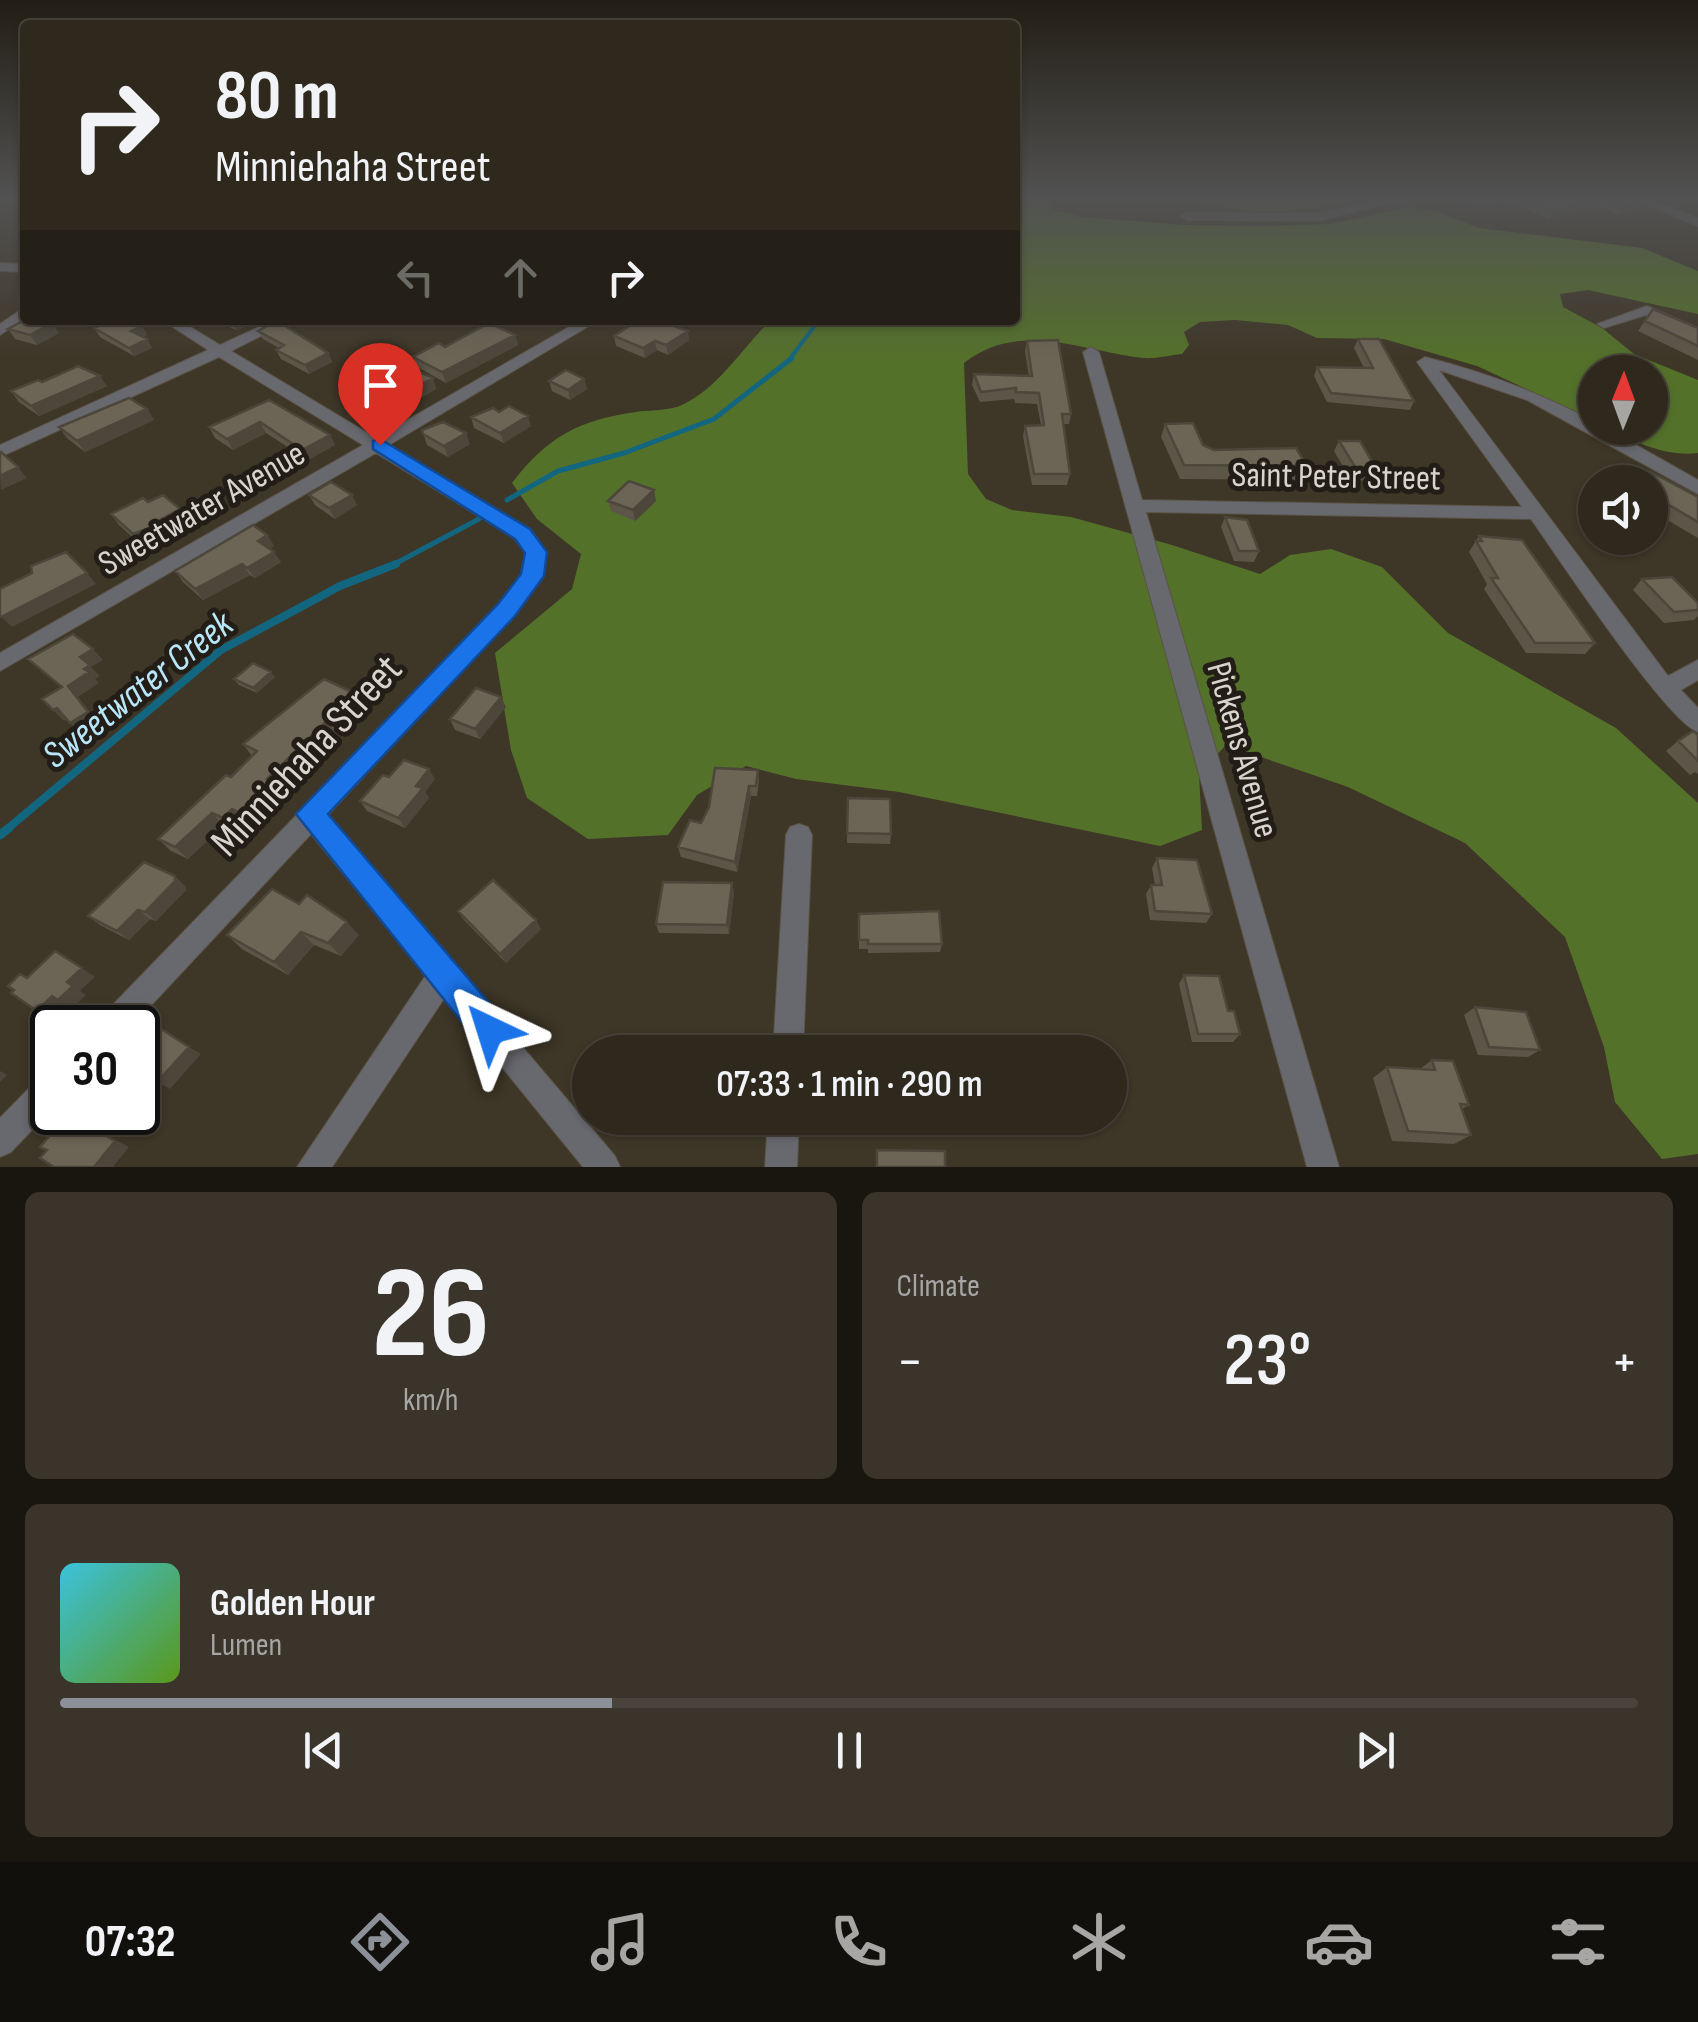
<!DOCTYPE html>
<meta charset="utf-8">
<style>
:root{--surface:#2e281d;--page:#3a342a;--text:#f1f3f6;--muted:#a7a6a4;--line:#49443b;--accent:#8c9099}
body{margin:0;font-family:"Sofia Sans Condensed",sans-serif;background:var(--page);color:var(--text);height:100vh;display:flex;flex-direction:column;font-size:38px;white-space:nowrap}
*{box-sizing:border-box;margin:0}
p{font-size:32px;color:var(--muted)}
.icon{flex:none;width:55px;height:55px;fill:none;stroke:currentColor;stroke-width:2;stroke-linecap:round;stroke-linejoin:round}
.map{position:relative;height:1167px;overflow:hidden}
.side{display:flex;flex-direction:column;gap:25px;padding:25px;background:#191610;flex:1}
.side>*{flex:none}
.top-card{position:absolute;left:20px;top:20px;width:1000px;height:305px;border-radius:10px;box-shadow:0 2px 8px #0004,0 0 0 2px var(--line);background:#2e281d;color:var(--text);overflow:hidden}
.needle{width:65px;rotate:1deg}
.controls{position:absolute;left:1578px;top:355px;display:grid;gap:20px}
.controls a{display:grid;place-items:center;width:90px;height:90px;border-radius:50%;background:var(--surface);box-shadow:0 2px 8px #0004,0 0 0 2px var(--line);font-size:50px}
.speed{position:absolute;left:30px;top:1005px;display:flex;gap:20px;font-size:50px;font-weight:700;text-align:center}
.speed>*{display:grid;place-content:center;width:130px;height:130px;border-radius:50%;background:var(--surface);box-shadow:0 2px 8px #0004,0 0 0 2px var(--line);line-height:1}
.speed .limit{border:5px solid #111;border-radius:15px;background:#fff;color:#111}
.pin{position:absolute;display:grid;place-items:center;width:85px;height:85px;color:#fff;margin:-102px -42px;border-radius:50% 50% 50% 0;rotate:-45deg;box-shadow:0 0 10px #0007}
.pin .icon{rotate:45deg}
.me{position:absolute;width:110px;margin:-55px;rotate:319deg;stroke-linejoin:round;filter:drop-shadow(0 0 8px #0008)}
.turn{display:flex;align-items:center;gap:35px;height:210px;padding:0 30px;font-size:45px}
.turn .icon{width:130px;height:130px;stroke-width:2.5}
.turn b{display:block;font-size:70px;line-height:85px}
.lanes{display:flex;align-items:center;height:95px;padding:0 30px;background:#0003;justify-content:center;gap:50px;direction:ltr}
.lanes .off{opacity:.35}
.big{font-size:75px;font-weight:600;line-height:1.1}
.side .tile{flex:1;display:flex;flex-direction:column;justify-content:center;gap:15px;min-width:0;padding:0 35px;border-radius:15px;background:var(--page)}
.side .dial{align-items:center;gap:0}
.dial b{font-size:130px;line-height:1}
.song{display:flex;align-items:center;gap:30px}
.cover{width:120px;height:120px;border-radius:15px;background:linear-gradient(135deg,hsl(190 70% 55%),hsl(90 70% 35%))}
.played{height:10px;border-radius:5px;background:linear-gradient(90deg,var(--accent) 35%,var(--line) 35%)}
.keys{display:flex;justify-content:space-around;direction:ltr}
.heat{display:flex;justify-content:space-between;align-items:center;font-size:55px;direction:ltr}
.side .tiles{flex:1;display:grid;gap:25px;grid-template-columns:1fr 1fr}
.tile:last-child{grid-column:span 2}
.trip{position:absolute;left:572px;top:1035px;width:555px;height:100px;border-radius:50px;background:var(--surface);box-shadow:0 2px 8px #0004,0 0 0 2px var(--line);font-weight:600;line-height:100px;text-align:center}
.tab-bar{display:flex;height:160px;justify-content:space-around;align-items:center;background:#12100c;color:var(--muted)}
.tab-bar .icon{width:70px;height:70px}
.tab-bar .active{color:var(--accent)}
.tab-bar b{font-size:45px;color:var(--text)}
.map>svg:first-child{display:block}
.forest{fill:#54712a}
.lines{fill:none;stroke-linecap:round;stroke-linejoin:round}
.stream-far3{stroke:#13667f;stroke-width:4}
.stream-far2{stroke:#13667f;stroke-width:5}
.stream-far1{stroke:#13667f;stroke-width:8}
.stream{stroke:#13667f;stroke-width:9}
.minor-casing{stroke:#5a5345;stroke-width:2}
.minor{fill:#68686f;fill-rule:evenodd}
.wall{fill:#5d5648}
.shaded-wall{fill:#4c463b}
.building{fill:#6c6454;stroke:#4c463b;stroke-width:2.5}
.route{fill:#1a73e8;stroke:#114b97;stroke-width:2.5}
.labels{text-anchor:middle;dominant-baseline:central;stroke-width:10;stroke-linejoin:round;paint-order:stroke}
.street-label{font-size:35px;fill:#dad5cc;stroke:#221e17}
.water-label{font-size:38px;font-style:italic;fill:#b9e7f9;stroke:#221e17}
.near-street-label{font-size:42px;fill:#dad5cc;stroke:#221e17}
</style>
<div class="map">
<svg width="1698" height="1167" viewBox="0 0 1698 1167">
<rect width="100%" height="100%" fill="#3e3627"/>
<path class="forest" d="M1015,198H1050L1054,210L1082,217L1184,225L1264,226L1331,224L1409,207L1436,211L1479,228L1642,248L1698,271V314L1588,290L1560,294L1563,307L1602,328L1634,354L1698,380V453C1665,457 1636,442 1607,428H1650V372H1595V421L1477,366L1384,339L1317,338L1288,325L1235,320L1200,322L1184,332L1189,345L1182,354C1170,355 1156,359 1144,358C1084,352 1019,319 964,363L968,474L986,499L1012,510L1071,517L1172,545L1260,574L1290,555L1331,549L1382,567L1448,633L1616,728L1698,803V1154L1662,1159L1615,1102L1604,1047L1565,937L1465,843L1348,787L1226,745L1199,774L1202,830L1160,846L899,792L796,779L746,766L697,795L668,835L588,839L527,798L511,750L495,653L572,589L581,554L537,519L512,483C547,437 579,420 636,412C649,410 669,411 682,405C719,388 742,348 771,320H1015Z
M1190,198H1372C1313,211 1249,220 1190,198Z"/>
<g class="lines">
<path class="stream-far3" d="M789,360L819,320"/>
<path class="stream-far2" d="M507,500L558,471L624,453L714,419L792,358
M389,567L479,519"/>
<path class="stream-far1" d="M6,830L221,650L340,586L396,564"/>
<path class="stream" d="M0,835L9,828"/>
<defs>
<path id="minor" d="M1382,198H1405L1319,221L1187,220L1181,216L1187,212L1319,213Z
M1631,198H1649L1698,218V226Z
M0,263L25,264V272L0,271Z
M1647,306L1698,328V337L1646,315L1604,328L1597,324Z
M25,307V318L0,335V324Z
M162,320H179L220,345L274,320H293L231,351L376,438L581,320H599L389,445L530,529L546,552L542,576L514,615L327,816L615,1156L620,1167H583L445,997L332,1167H297L426,975L311,834L130,1028H96L100,1018L500,605L522,575L526,553L516,539L376,453L0,671V653L363,445L219,357L0,457V445L208,350Z
M1091,347L1099,352L1142,500L1522,507L1417,362L1425,357C1485,372 1540,393 1595,422V428H1606L1698,480V494L1527,400L1439,370L1668,676L1698,660V680L1681,690L1698,708V732C1667,722 1557,556 1531,519L1146,512L1339,1167H1307L1083,352Z
M799,824L808,827L812,835L803,1052H773L786,835L790,827Z
M52,1072V1109L11,1152L0,1157V1118L41,1076Z
M768,1118H799L797,1167H765Z"/>
</defs>
<use href="#minor" class="minor-casing"/>
<use href="#minor" class="minor"/>
</g>
<path class="wall" d="M1461,198H1647L1644,207L1618,215L1595,206L1548,219L1508,201L1477,205Z
M1653,309L1698,328V360L1638,331Z
M214,320H263L264,321L236,330Z
M639,320H676L677,325L676,326L689,340L668,355L657,350L645,358L616,346L614,336Z
M52,323L59,333L37,345L15,339L8,329Z
M142,326L147,335L142,337L147,339L152,348L134,356L100,337L94,328Z
M258,331L328,353L332,362L309,374L281,359L276,350L279,348L263,339Z
M515,335L518,345L446,383L417,367L413,357L445,347Z
M1358,339L1414,401L1410,410L1327,402L1314,376L1317,367L1364,368L1354,348Z
M1027,341L1071,414L1069,424H1063L1070,474L1067,485H1032L1023,436L1025,426L1041,425L1037,404L1015,403L1014,399L980,402L972,385L974,374L1029,376L1025,351Z
M433,378L436,389L417,400L409,395L411,401L390,414L370,404L366,394L398,387L396,381Z
M584,379L587,389L570,400L552,391L549,381Z
M107,386L39,416L19,402L11,391Z
M269,400L330,435L335,445L308,460L266,433L233,450L215,438L209,427Z
M147,409L154,420L85,452L67,438L59,427Z
M471,417L531,426L504,443L474,428Z
M1165,424L1203,445L1214,450L1307,466L1301,480L1180,479L1161,437Z
M422,430L470,444L448,457L427,445Z
M1339,441L1377,470L1371,481L1351,480L1334,451Z
M1639,470L1651,472L1698,497V538L1650,510V482H1619L1622,478Z
M309,495L357,505L335,519L315,505Z
M608,501H656L635,521L611,511Z
M148,502L180,509L187,520L168,530L171,533L141,545L119,525L111,514Z
M1225,517L1259,551L1254,562L1234,561L1221,527Z
M267,535L274,546L270,548L281,562L255,578L250,575L203,600L183,582L175,571Z
M1479,536L1595,643L1585,654L1526,653L1484,589L1487,584L1469,552Z
M1642,579L1698,603V616L1694,620L1664,623L1633,590Z
M275,677L257,693L239,685L234,679Z
M363,697L371,710L343,737L336,734L280,789L284,794L251,825L243,821L234,830L224,825L188,859L171,851L158,839L231,777L252,756L243,744Z
M501,697L506,707L480,739L455,730L450,719Z
M1698,735V774L1695,772L1690,775L1666,751L1678,741Z
M758,770L759,780L757,796H751L737,872L681,857L678,847L701,823Z
M389,777L435,779L425,792L429,798L405,828L367,811L360,801Z
M848,798L891,834L890,844L847,843Z
M1157,858L1212,914L1206,923L1150,920L1146,894L1151,885H1155L1152,868Z
M732,883L734,892L729,934L659,933L656,924Z
M185,886L186,890L156,921L150,919L129,940L100,925L88,916Z
M272,889L359,935L341,956L314,945L288,975L242,949L227,935Z
M458,911L541,929L506,963L464,920Z
M859,914L942,944L940,952L868,953V949H859Z
M1184,975L1228,1011L1240,1034L1233,1042H1192L1179,984Z
M1475,1007L1540,1050L1528,1057L1478,1055L1464,1015Z
M1432,1060L1469,1105L1462,1109L1471,1135L1454,1144L1392,1141L1373,1078L1387,1067L1420,1069Z"/>
<path class="shaded-wall" d="M1480,198H1510L1508,201L1477,205Z
M1597,198H1600L1595,206L1548,219L1552,211Z
M1649,199L1644,207L1618,215L1622,207Z
M233,320H263L264,321L236,330L231,321Z
M670,320H676L677,325L667,332L665,323Z
M52,323L59,333L37,345L30,335Z
M142,326L147,335L137,339L131,331Z
M688,331L689,340L668,355L666,345Z
M515,335L518,345L446,383L442,372Z
M147,339L152,348L134,356L129,348Z
M655,341L657,350L645,358L643,348Z
M328,353L332,362L309,374L305,365Z
M100,376L107,386L39,416L31,406Z
M433,378L436,389L417,400L413,389Z
M584,379L587,389L570,400L568,390Z
M406,390L411,401L390,414L385,403Z
M147,409L154,420L85,452L77,441Z
M528,416L531,426L504,443L500,433Z
M260,422L266,433L233,450L227,439Z
M466,433L470,444L448,457L444,446Z
M330,435L335,445L308,460L302,450Z
M18,467L27,478L1,490L0,476Z
M654,490L656,501L635,521L633,510Z
M352,495L357,505L335,519L329,508Z
M180,509L187,520L168,530L171,533L141,545L133,534Z
M267,535L274,546L265,551L258,541Z
M274,552L281,562L255,578L247,568Z
M242,564L250,575L203,600L195,589Z
M87,573L96,584L12,627L1,617Z
M93,649L103,660L91,667L100,676L95,679L99,683L78,697L98,722L81,733L70,723L68,686L84,669L80,657Z
M271,672L275,677L257,693L253,688Z
M363,697L371,710L343,737L334,725Z
M501,697L506,707L480,739L475,729Z
M57,708L68,719L64,721L53,710Z
M327,721L336,734L280,789L284,794L251,825L240,813L267,779Z
M429,769L435,779L425,792L429,798L405,828L398,818L416,786Z
M749,786L751,796L737,872L735,862Z
M232,809L243,821L234,830L223,818Z
M212,813L224,825L188,859L175,847Z
M175,876L185,886L186,890L156,921L145,912Z
M732,883L734,892L729,934L727,925Z
M138,910L150,919L129,940L117,931Z
M536,920L541,929L506,963L500,954Z
M347,922L359,935L341,956L328,943Z
M301,932L314,945L288,975L274,962Z
M82,968L95,977L80,991L67,982Z
M73,986L86,995L72,1009L66,1005L51,1019L37,1011L52,996Z
M189,1047L201,1054L170,1089L157,1082Z
M0,1071L7,1075L0,1082Z
M75,1118L129,1147L113,1167H94Z"/>
<path class="building" d="M1525,198H1597L1552,211Z
M1602,198H1647L1649,199L1622,207Z
M1653,309L1698,328V346L1645,321Z
M25,320H37L52,323L30,335L8,329Z
M113,320H130L142,326L131,331L147,339L129,348L94,328Z
M639,320H670L665,323L688,331L666,345L655,341L643,348L614,336Z
M277,321L328,353L305,365L276,350L284,345L258,331Z
M489,323L515,335L442,372L413,357L439,343L445,347Z
M1358,339H1379L1414,401L1331,393L1317,367L1373,368Z
M1058,340L1071,414H1062L1070,474H1034L1025,426L1044,425L1039,393L1016,392V388L981,392L974,374L1032,376L1027,341Z
M78,366L100,376L31,406L11,391L38,380L42,382Z
M415,370L433,378L413,389L396,381Z
M566,370L584,379L568,390L549,381Z
M386,381L406,390L385,403L366,394Z
M129,398L147,409L77,441L59,427Z
M269,400L330,435L302,450L260,422L227,439L209,427Z
M509,406L528,416L500,433L471,417L493,408L499,412Z
M443,422L466,433L444,446L423,434L422,430Z
M1193,423L1203,445L1214,450L1296,448L1307,466L1184,465L1165,424Z
M1339,441H1360L1377,470H1357Z
M0,452H1L18,467L0,476Z
M1639,470L1651,472L1698,497V522L1650,494V482H1629L1622,478Z
M629,481L654,490L633,510L608,501Z
M331,482L352,495L329,508L309,495Z
M163,495L180,509L160,520L163,523L133,534L111,514L143,498L148,502Z
M1225,517L1247,520L1259,551H1239Z
M253,525L267,535L258,541L274,552L247,568L242,564L195,589L175,571Z
M1479,536L1522,540L1595,643H1535L1491,578H1498L1476,541H1482Z
M66,552L87,573L1,617L0,616V589L32,573L31,566Z
M1672,577L1698,603V610L1674,612L1642,579Z
M73,634L93,649L80,657L90,665L84,669L89,672L68,686L88,712L70,723L57,708L53,710L42,699L62,687L28,659Z
M253,663L271,672L253,688L234,679Z
M324,679L363,697L334,725L327,721L267,779L274,782L240,813L232,809L223,818L212,813L175,847L158,839L226,775L231,777L257,751L243,744Z
M476,688L501,697L475,729L450,719Z
M1693,731L1698,735V761L1678,741Z
M404,760L429,769L416,786L423,788L398,818L360,801L383,775L389,777Z
M715,768L758,770L756,786H749L735,862L678,847L690,820L701,823L709,807Z
M848,798L890,799L891,834L847,833Z
M1157,858L1197,860L1212,914L1155,911L1151,885H1162Z
M144,862L175,876V881L145,912L138,910L117,931L88,916Z
M493,880L536,920L500,954L458,911Z
M663,882L732,883L727,925L656,924Z
M272,889L299,904L307,895L347,922L328,943L301,932L274,962L227,935Z
M939,911L942,944H868V940H859V914Z
M55,951L82,968L67,982L73,986L58,1000L52,996L37,1011L11,993L14,990L8,986L20,974L27,978Z
M1184,975L1219,976L1228,1011H1234L1240,1034H1198Z
M1475,1007L1526,1012L1540,1050L1489,1047Z
M155,1025L189,1047L157,1082L138,1069V1044Z
M1432,1060L1453,1061L1469,1105L1460,1104L1471,1135L1408,1131L1387,1067L1435,1070Z
M75,1118L115,1141L94,1167H54L40,1158L47,1150L40,1147L64,1119L71,1123Z
M877,1150L945,1151V1167H877Z"/>
<linearGradient id="sky" x2="0" y2="1"><stop stop-color="#221e15"/><stop offset="0.55" stop-color="#525252"/><stop offset="1" stop-color="#525252" stop-opacity="0"/></linearGradient>
<rect width="1698" height="362" fill="url(#sky)"/>
<path class="route" d="M380,439L530,529L547,552L544,576L515,616L328,814L502,1018L506,1030L502,1042L490,1047L478,1042L296,814L498,604L521,574L525,553L515,539L373,449V441Z"/>
<g class="labels">
<g class="street-label">
<text transform="translate(1336 477) rotate(1)">Saint Peter Street</text>
<text transform="translate(202 509) rotate(-30)">Sweetwater Avenue</text>
<text transform="translate(1242 750) rotate(74)">Pickens Avenue</text>
</g>
<g class="water-label">
<text transform="translate(138 690) rotate(-38)">Sweetwater Creek</text>
</g>
<g class="near-street-label">
<text transform="translate(307 756) rotate(-47)">Minniehaha Street</text>
</g>
</g>
</svg>
<div class="controls">
<a><svg class="needle" viewBox="-14 -14 28 28"><path d="M0-13l5 13h-10z" fill="#e53935"/><path d="M0 13l5-13h-10z" fill="#a7a6a4"/></svg></a>
<a><svg class="icon" aria-label="sound" viewBox="0 0 24 24"><path d="M4 9h4l5-4v14l-5-4H4zM17 9q2 3 0 6"/></svg></a>
</div>
<div class="speed"><div class="limit">30</div></div>
<div class="pin" style="left:380px;top:445px;background:#d93025"><svg class="icon" aria-label="arrive" viewBox="0 0 24 24"><path d="M6 21V4h12l-3 4 3 4H6"/></svg></div>
<svg class="me" style="left:490px;top:1030px" viewBox="-20 -20 40 40"><path d="M0-17L14 15 0 8-14 15z" fill="#1a73e8" stroke="#fff" stroke-width="4"/></svg>
<div class="trip">07:33 · 1 min · 290 m</div>
<div class="top-card">
<div class="turn"><svg class="icon" aria-label="right" viewBox="0 0 24 24"><path d="M7 20v-9h11M14 6l5 5-5 5"/></svg><div><b>80 m</b>Minniehaha Street</div></div>
<div class="lanes"><svg class="icon off" aria-label="left" viewBox="0 0 24 24"><path d="M17 20v-9H6M10 6l-5 5 5 5"/></svg><svg class="icon off" aria-label="ahead" viewBox="0 0 24 24"><path d="M12 20V5M6 11l6-6 6 6"/></svg><svg class="icon" aria-label="right" viewBox="0 0 24 24"><path d="M7 20v-9h11M14 6l5 5-5 5"/></svg></div>
</div>
</div>
<section class="side">
<div class="tiles">
<div class="tile dial"><b>26</b><p>km/h</p></div>
<div class="tile"><p>Climate</p>
<div class="heat"><a>−</a><b class="big">23°</b><a>+</a></div>
</div>
<div class="tile">
<div class="song"><i class="cover"></i><div><b>Golden Hour</b><p>Lumen</p></div></div>
<div class="played"></div>
<div class="keys"><svg class="icon" aria-label="previous" viewBox="0 0 24 24"><path d="M18 5L8 12l10 7zM5 5v14"/></svg><svg class="icon" aria-label="pause" viewBox="0 0 24 24"><path d="M8 5v14M16 5v14"/></svg><svg class="icon" aria-label="next" viewBox="0 0 24 24"><path d="M6 5l10 7-10 7zM19 5v14"/></svg></div>
</div>
</div>
</section>
<nav class="tab-bar">
<b>07:32</b>
<svg class="icon active" aria-label="directions" viewBox="0 0 24 24"><path d="M12 3l9 9-9 9-9-9zM9 14v-3h6M13 9l2 2-2 2"/></svg>
<svg class="icon" aria-label="music" viewBox="0 0 24 24"><path d="M9 18V5l10-2v13"/><circle cx="6" cy="18" r="3"/><circle cx="16" cy="16" r="3"/></svg>
<svg class="icon" aria-label="phone" viewBox="0 0 24 24"><path d="M5 4h4l2 5-3 2q2 4 5 5l2-3 5 2v4C11 20 4 13 5 4z"/></svg>
<svg class="icon" aria-label="climate" viewBox="0 0 24 24"><path d="M12 3v18M4 7l16 10M4 17L20 7"/></svg>
<svg class="icon" aria-label="car" viewBox="0 0 24 24"><path d="M5 17H2v-5l4-1 3-4h7l3 4 3 1v5h-3M9 17h6M6 11h13"/><circle cx="7" cy="17" r="2"/><circle cx="17" cy="17" r="2"/></svg>
<svg class="icon" aria-label="filters" viewBox="0 0 24 24"><path d="M4 7h16M4 17h16"/><circle cx="9" cy="7" r="2"/><circle cx="15" cy="17" r="2"/></svg>
</nav>
